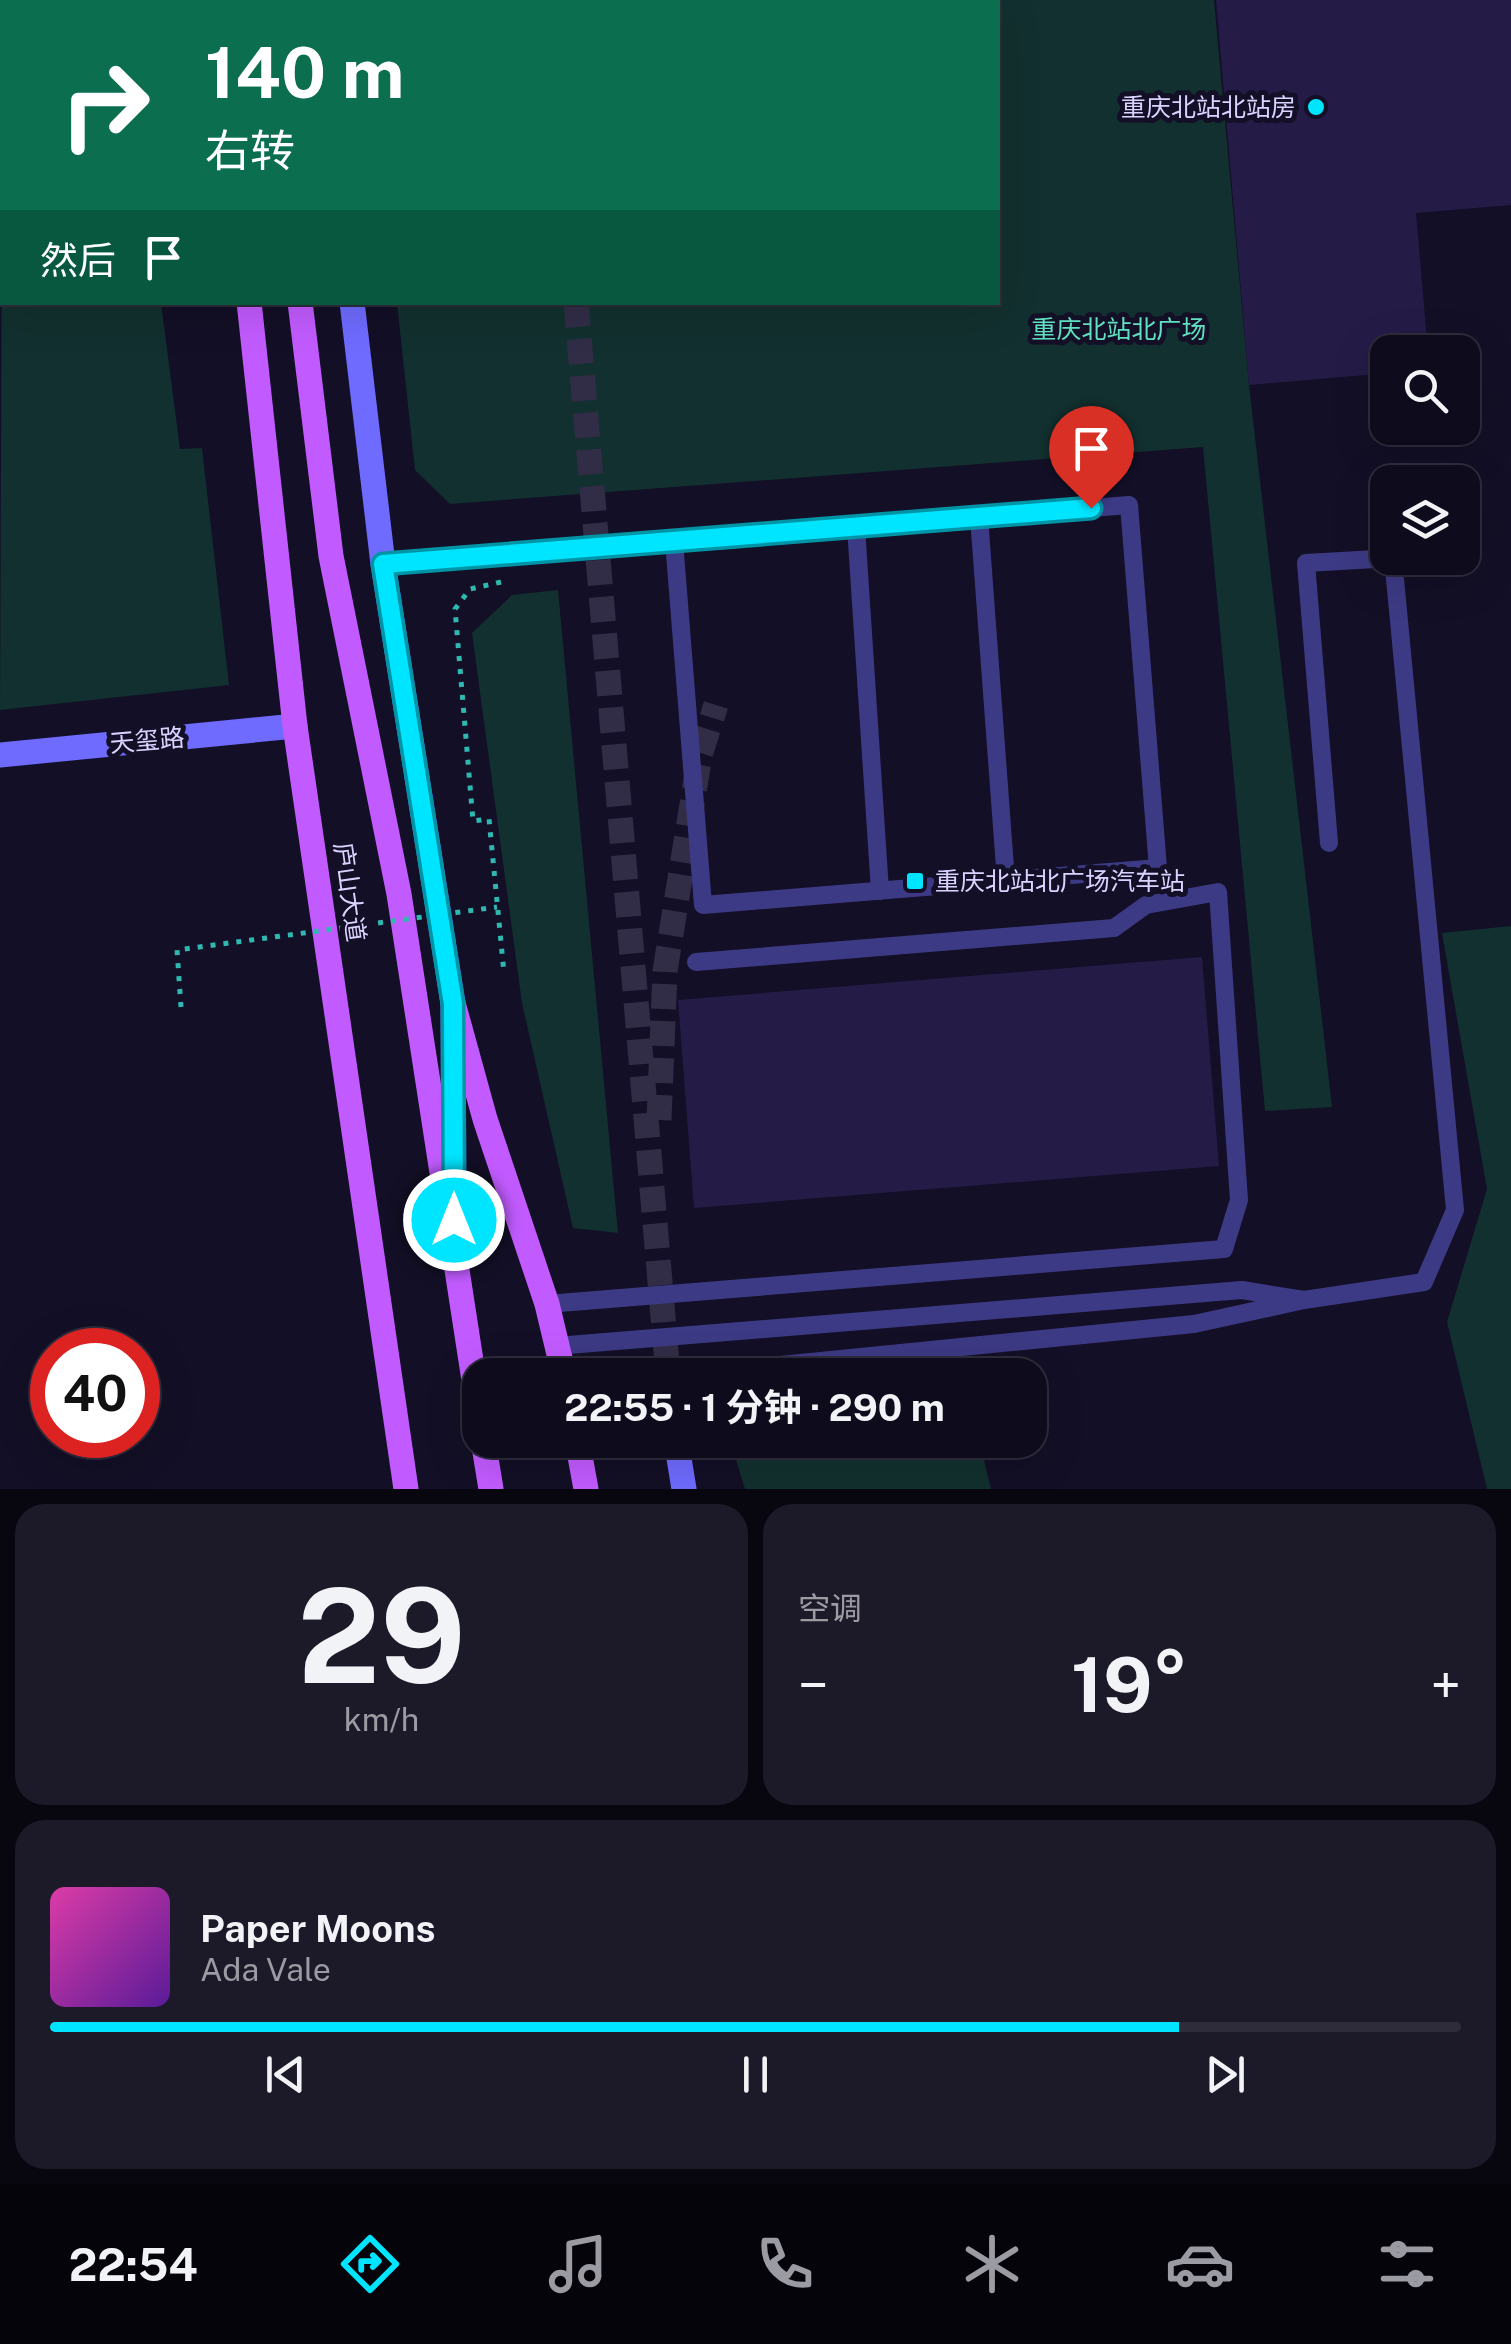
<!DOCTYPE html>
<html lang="zh">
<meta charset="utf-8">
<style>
:root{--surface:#0e0b1c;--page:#1c1929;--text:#f1f3f6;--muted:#9b9ba3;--line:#2e2b3b;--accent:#00e5ff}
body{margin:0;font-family:"Public Sans","Noto Sans SC",sans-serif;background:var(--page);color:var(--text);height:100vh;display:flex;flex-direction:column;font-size:38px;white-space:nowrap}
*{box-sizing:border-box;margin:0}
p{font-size:32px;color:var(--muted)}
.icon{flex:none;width:55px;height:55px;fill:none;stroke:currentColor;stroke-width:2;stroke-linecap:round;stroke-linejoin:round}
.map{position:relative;height:1489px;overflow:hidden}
.sheet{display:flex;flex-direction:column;gap:15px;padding:15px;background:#08060f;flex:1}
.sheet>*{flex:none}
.top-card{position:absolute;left:0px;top:0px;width:1000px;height:305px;box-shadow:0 10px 40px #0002,0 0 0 2px var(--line);background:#0b6e4f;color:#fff;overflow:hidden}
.fabs{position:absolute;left:1370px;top:335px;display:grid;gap:20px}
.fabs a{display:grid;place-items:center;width:110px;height:110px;border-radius:20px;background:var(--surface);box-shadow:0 10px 40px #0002,0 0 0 2px var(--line);font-size:50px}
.speed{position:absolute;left:30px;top:1328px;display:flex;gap:20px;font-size:50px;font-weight:700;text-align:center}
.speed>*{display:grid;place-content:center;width:130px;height:130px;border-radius:50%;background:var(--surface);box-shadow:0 10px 40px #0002,0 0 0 2px var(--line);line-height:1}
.speed .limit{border:15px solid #d22;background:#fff;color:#111}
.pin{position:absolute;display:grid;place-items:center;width:85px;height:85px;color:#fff;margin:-102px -42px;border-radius:50% 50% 50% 0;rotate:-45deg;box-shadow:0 0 10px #0007}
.pin .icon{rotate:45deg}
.me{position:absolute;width:110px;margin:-55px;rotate:0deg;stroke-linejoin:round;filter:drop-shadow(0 0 8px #0008)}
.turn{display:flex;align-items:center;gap:35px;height:210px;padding:0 40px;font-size:45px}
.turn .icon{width:130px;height:130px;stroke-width:2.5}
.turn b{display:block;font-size:70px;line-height:85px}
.then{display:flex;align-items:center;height:95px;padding:0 40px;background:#0003;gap:20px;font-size:38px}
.big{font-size:75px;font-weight:700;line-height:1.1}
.sheet .widget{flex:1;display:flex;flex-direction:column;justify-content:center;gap:15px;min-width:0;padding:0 35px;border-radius:30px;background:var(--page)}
.sheet .dial{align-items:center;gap:0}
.dial b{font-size:130px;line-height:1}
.song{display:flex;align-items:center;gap:30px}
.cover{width:120px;height:120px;border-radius:15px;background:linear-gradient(135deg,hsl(320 70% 55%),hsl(270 70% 35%))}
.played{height:10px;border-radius:5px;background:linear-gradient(90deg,var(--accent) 80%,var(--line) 80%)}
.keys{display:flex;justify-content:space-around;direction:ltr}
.heat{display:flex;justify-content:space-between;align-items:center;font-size:55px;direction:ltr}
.sheet .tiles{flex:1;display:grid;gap:15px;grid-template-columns:1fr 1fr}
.widget:last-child{grid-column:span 2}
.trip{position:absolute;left:462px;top:1358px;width:585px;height:100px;border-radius:30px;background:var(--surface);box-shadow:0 10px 40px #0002,0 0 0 2px var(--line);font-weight:700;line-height:100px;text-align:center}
.menu{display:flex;height:160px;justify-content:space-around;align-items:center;background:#06040b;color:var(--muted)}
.menu .icon{width:70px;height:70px}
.menu .on{color:var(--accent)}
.menu b{font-size:45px;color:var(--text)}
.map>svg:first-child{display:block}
.green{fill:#12302f}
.building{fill:#241b47}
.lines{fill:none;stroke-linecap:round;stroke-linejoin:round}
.secondary-tunnel{stroke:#312d47;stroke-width:25;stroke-dasharray:25 12;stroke-linecap:butt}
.path{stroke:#2fb8b0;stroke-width:5;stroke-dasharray:5 8;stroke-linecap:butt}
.lane{stroke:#3d3a85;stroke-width:18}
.secondary{stroke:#6f6bff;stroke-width:25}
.primary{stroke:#c25bff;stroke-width:25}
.path-bridge{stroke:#2fb8b0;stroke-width:5;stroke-dasharray:5 8;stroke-linecap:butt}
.route-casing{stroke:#0095a6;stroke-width:25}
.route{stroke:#00e5ff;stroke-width:18}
.poi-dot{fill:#00e5ff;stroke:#130f26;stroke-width:4}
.labels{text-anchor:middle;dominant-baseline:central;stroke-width:10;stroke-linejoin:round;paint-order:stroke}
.poi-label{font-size:25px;fill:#d9d4ff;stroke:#130f26;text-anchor:end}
.park-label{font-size:25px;fill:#5fe0c0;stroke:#130f26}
.street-label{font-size:25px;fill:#d9d4ff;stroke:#130f26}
</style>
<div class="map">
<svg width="1511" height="1489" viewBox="0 0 1511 1489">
<rect width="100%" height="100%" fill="#130f26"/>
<path class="green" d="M365,0H1214L1249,385L1332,1107L1265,1111L1203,447L450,504L415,470L397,303L998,302V2Z
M2,216V302L161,303L180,449L202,448L229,685L0,710Z
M558,590L618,1233L573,1228L522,1003L472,633L512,595Z
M1511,926V1489H1487L1447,1322L1487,1189L1442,933Z
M730,1440H927L982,1452L991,1489H745Z"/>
<path class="building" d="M1216,0H1511V205L1416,213L1428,352H1388V373L1249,385Z
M1202,957L1219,1166L694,1208L678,1000Z"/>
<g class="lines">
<path class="secondary-tunnel" d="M550,0V2
M576,302L668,1375
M659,1120L665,971L700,755L716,705"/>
<path class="path" d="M467,0V2
M501,582L470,589L455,609L473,821L489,819L504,973"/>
<path class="lane" d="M979,517L1006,881
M856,527L880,891
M383,564L1129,505L1158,868L703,905L674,541
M1304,1300L1424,1282L1455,1210L1393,558L1306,563L1329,843
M547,1304L1224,1249L1239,1200L1218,892L1146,905L1114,928L696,962
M556,1346L1242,1290L1304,1300L1194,1324L678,1375"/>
<path class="secondary" d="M316,0V2
M352,302L383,564L453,1003L454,1201
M0,755L295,726
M676,1440L684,1489"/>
<path class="primary" d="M215,0L216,2
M264,0L265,2
M96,2L115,0
M0,15H2
M0,57H2
M0,119H2
M0,162H2
M249,302L295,726L406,1489
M300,302L331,556L399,894L480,1419
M453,1003L485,1119L547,1304L564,1375
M483,1440L491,1489
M577,1440L586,1489"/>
<path class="path-bridge" d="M181,1007L177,950L497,907"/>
</g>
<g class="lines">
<defs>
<path id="route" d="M454,1220L453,1004L383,564L1091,508"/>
</defs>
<use href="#route" class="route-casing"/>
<use href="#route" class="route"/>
</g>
<g class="poi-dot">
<circle cx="1316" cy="107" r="10"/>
<rect x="905" y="871" width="20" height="20" rx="5"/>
</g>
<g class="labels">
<g class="poi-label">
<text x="1296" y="107">重庆北站北站房</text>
<text x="935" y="881" text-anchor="start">重庆北站北广场汽车站</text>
</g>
<g class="park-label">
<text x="1119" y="329">重庆北站北广场</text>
</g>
<g class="street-label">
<text transform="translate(147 740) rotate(-5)">天玺路</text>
<text transform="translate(350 892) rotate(82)">庐山大道</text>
</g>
</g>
</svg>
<div class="fabs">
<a><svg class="icon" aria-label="search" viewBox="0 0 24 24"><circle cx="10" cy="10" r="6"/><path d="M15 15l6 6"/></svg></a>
<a><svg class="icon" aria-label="layers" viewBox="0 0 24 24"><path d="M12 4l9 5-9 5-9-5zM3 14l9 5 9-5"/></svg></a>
</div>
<div class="speed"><div class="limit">40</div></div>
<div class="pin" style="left:1091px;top:508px;background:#d93025"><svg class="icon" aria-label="arrive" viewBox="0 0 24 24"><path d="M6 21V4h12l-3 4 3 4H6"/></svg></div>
<svg class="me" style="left:454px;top:1220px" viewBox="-20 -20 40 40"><circle r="17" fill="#00e5ff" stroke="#fff" stroke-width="3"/><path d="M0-11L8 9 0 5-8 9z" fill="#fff"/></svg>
<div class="trip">22:55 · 1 分钟 · 290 m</div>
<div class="top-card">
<div class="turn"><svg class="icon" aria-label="right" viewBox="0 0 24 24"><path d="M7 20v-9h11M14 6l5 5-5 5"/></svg><div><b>140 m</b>右转</div></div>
<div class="then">然后<svg class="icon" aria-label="arrive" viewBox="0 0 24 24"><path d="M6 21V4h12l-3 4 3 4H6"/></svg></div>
</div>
</div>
<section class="sheet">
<div class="tiles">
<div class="widget dial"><b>29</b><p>km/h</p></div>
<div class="widget"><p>空调</p>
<div class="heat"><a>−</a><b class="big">19°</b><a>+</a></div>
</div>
<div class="widget">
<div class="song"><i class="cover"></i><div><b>Paper Moons</b><p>Ada Vale</p></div></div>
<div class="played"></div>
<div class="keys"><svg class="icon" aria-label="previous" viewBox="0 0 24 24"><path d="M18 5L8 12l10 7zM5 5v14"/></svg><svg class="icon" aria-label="pause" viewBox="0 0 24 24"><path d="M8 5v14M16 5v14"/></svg><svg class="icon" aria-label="next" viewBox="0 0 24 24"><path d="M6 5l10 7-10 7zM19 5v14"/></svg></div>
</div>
</div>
</section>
<nav class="menu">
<b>22:54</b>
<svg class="icon on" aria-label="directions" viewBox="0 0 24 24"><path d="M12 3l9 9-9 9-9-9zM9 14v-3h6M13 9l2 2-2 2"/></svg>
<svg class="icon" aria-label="music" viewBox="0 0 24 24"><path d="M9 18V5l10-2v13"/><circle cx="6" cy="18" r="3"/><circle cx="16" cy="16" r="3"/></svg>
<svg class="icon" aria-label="phone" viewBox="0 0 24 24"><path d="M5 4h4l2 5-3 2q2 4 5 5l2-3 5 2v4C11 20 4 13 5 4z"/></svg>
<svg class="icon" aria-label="climate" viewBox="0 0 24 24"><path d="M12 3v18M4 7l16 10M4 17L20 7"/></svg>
<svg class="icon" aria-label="car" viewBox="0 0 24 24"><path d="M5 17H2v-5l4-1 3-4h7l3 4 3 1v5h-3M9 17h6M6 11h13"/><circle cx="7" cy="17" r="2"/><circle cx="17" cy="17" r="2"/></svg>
<svg class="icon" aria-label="filters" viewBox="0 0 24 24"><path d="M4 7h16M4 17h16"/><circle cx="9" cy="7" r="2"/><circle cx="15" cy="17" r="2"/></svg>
</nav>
